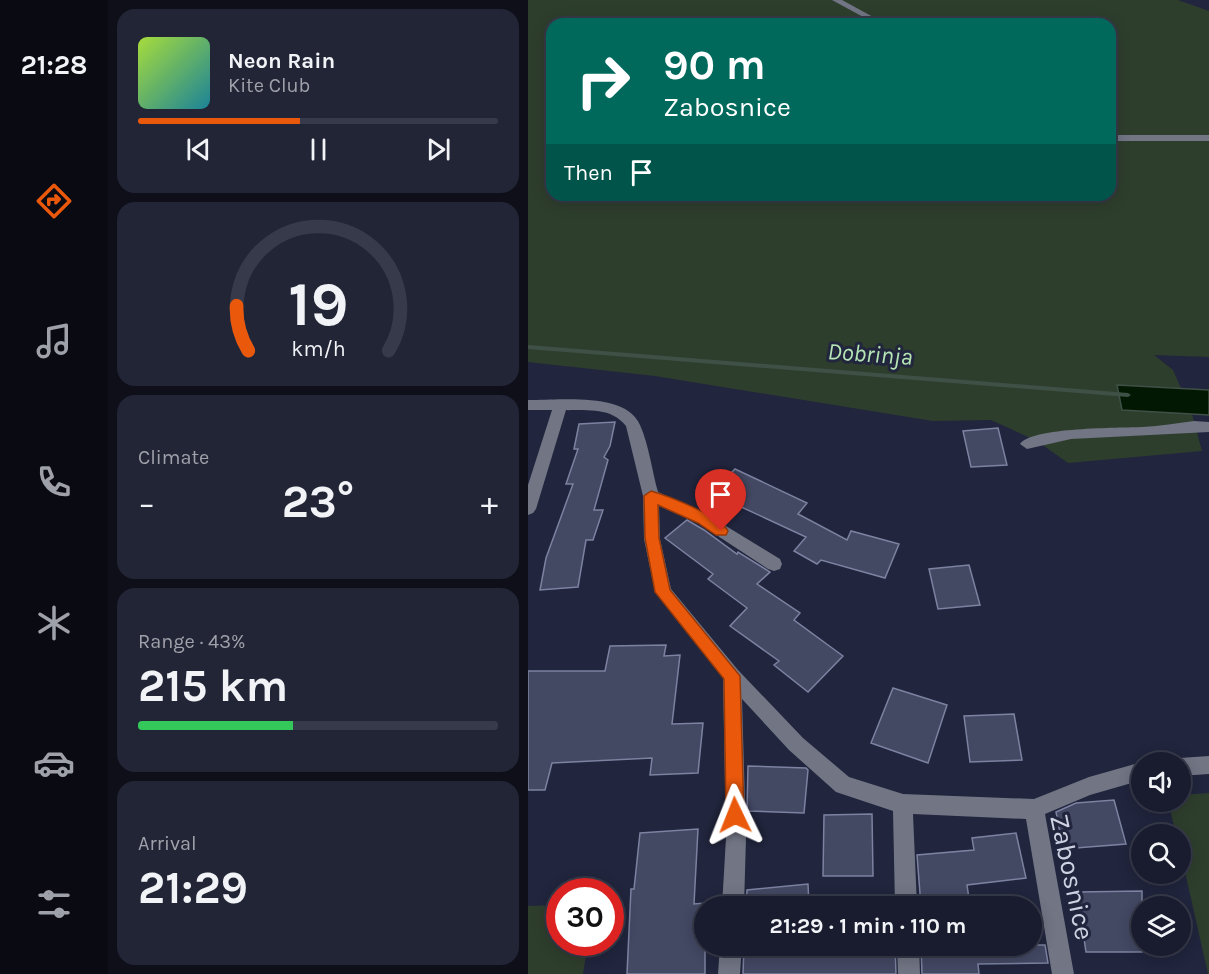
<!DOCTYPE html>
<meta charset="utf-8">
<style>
:root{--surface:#191c2e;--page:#222536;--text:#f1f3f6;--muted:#9fa1aa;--line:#373a4a;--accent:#ea580c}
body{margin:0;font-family:Karla,sans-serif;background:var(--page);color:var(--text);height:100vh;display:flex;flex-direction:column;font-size:22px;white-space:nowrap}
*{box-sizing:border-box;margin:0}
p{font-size:20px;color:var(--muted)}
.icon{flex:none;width:33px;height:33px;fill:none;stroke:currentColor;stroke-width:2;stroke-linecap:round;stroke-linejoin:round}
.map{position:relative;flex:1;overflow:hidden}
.sheet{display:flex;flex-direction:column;gap:9px;padding:9px;background:#0e0f19;width:420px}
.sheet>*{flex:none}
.top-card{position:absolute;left:18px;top:18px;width:570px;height:183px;border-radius:18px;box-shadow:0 3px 15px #0003,0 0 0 2px var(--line);background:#00695c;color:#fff;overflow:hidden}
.tools{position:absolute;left:603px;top:752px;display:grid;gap:12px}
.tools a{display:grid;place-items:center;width:60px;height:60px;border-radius:50%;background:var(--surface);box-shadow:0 3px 15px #0003,0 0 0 2px var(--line);font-size:30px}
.speed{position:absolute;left:18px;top:878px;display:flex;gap:12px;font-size:30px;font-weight:700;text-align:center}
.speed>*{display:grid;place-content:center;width:78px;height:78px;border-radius:50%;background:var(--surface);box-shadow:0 3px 15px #0003,0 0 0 2px var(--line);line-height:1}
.speed .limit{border:9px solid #d22;background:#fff;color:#111}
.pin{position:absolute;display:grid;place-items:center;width:51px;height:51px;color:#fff;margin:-62px -26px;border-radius:50% 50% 50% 0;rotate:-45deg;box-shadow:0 0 6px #0007}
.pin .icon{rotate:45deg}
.me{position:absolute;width:66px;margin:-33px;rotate:358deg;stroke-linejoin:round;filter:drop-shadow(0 0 4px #0008)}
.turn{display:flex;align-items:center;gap:21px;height:126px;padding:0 18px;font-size:27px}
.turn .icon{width:78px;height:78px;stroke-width:2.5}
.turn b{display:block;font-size:42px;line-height:51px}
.then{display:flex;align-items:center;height:57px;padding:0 18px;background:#0003;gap:12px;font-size:22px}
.big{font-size:45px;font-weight:700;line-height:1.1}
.sheet .widget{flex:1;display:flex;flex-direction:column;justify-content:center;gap:9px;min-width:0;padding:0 21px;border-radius:18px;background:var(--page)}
.sheet .dial{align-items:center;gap:0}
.dial svg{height:156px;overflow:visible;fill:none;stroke:var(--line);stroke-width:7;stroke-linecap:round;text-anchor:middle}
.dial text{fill:var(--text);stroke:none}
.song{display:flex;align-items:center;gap:18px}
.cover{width:72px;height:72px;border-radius:9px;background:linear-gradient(135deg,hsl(80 70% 55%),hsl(190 70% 35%))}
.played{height:6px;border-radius:3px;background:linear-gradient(90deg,var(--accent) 45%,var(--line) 45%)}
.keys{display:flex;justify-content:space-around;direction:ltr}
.heat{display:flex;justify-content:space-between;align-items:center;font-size:33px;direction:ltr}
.charge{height:9px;border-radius:4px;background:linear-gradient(90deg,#34c759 43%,var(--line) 0)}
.trip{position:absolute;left:166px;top:896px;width:348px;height:60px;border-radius:30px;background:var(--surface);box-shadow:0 3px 15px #0003,0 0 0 2px var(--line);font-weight:700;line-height:60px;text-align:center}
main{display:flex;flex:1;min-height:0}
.tabs{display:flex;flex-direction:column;width:108px;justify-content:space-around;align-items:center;background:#0a0b12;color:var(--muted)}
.tabs .icon{width:42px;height:42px}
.tabs .on{color:var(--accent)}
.tabs b{font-size:27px;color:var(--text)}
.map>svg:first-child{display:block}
.green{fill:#2e3e2d;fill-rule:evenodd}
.water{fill:#021803;stroke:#3f5046;stroke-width:1.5}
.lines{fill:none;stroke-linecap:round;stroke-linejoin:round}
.stream{fill:#3f5046;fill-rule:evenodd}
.building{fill:#434863;stroke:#7c82a0;stroke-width:1.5}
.minor{fill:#717584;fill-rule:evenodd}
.route{fill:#ea580c;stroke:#983908;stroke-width:1.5}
.labels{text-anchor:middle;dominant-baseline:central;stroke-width:6;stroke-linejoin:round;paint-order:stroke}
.water-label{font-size:24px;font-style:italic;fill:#b5e5b4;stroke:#21253d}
.near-street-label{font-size:27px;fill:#ced2e2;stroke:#21253d}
</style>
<main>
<nav class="tabs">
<b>21:28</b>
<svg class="icon on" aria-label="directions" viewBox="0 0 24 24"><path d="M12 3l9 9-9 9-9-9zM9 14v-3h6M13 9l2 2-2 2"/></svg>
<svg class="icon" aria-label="music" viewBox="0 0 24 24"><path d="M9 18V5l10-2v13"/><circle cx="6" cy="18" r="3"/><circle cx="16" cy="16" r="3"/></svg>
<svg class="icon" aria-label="phone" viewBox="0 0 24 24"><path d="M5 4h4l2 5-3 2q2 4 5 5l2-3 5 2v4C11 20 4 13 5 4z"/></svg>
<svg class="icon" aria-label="climate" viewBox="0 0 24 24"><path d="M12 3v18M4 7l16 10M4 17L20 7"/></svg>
<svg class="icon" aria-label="car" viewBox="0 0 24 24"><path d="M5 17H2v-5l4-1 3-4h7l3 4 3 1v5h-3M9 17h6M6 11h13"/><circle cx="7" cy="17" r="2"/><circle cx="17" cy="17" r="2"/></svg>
<svg class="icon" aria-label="filters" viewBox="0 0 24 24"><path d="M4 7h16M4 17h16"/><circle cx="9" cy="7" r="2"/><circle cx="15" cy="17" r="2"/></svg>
</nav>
<section class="sheet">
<div class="widget">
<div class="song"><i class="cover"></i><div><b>Neon Rain</b><p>Kite Club</p></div></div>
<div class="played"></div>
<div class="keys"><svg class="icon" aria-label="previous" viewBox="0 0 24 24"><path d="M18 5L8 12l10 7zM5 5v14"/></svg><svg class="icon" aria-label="pause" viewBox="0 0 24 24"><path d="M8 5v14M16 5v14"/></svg><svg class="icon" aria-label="next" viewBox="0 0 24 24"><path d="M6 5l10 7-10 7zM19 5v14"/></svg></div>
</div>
<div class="widget dial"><svg viewBox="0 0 100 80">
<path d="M14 69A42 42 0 1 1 86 69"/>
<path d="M14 69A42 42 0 0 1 8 46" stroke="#ea580c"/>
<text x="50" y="56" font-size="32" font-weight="700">19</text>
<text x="50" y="72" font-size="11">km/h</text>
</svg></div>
<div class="widget"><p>Climate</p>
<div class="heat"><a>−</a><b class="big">23°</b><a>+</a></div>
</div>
<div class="widget"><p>Range · 43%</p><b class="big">215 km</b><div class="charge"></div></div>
<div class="widget"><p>Arrival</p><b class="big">21:29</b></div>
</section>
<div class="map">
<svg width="681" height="974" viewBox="0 0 681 974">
<rect width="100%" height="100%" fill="#21253d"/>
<path class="green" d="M0,0H650L681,11V357L626,355L645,370L664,414L674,451L540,463L509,441L463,420L405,421L127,376L0,362ZM24,24H582V195H24Z
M681,793V974H680L653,854L652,834H648L640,801H652L653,795Z
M31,905L32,942H60L55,974H0V906Z"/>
<path class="water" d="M589,385L681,390V415L594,410Z"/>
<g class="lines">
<path class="stream" d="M0,345L600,393L603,395L600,397L0,349Z"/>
</g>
<path class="building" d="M87,422L82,446L76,457L80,460L66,510H75L65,540H58L50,587L12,590L18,558L45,484H38L50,449H46L51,424Z
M470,428L479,465L443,467L435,431Z
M207,469L279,503L270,514L319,540L323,531L371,544L357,578L293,560L289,564L266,551L278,537L183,493Z
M159,520L176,530L209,554L210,552L242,572L229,584L272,613L266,620L315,656L280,692L246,665L251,661L202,626L219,608L180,579L185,574L137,538Z
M441,565L452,605L410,609L401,569Z
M138,645L136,656L152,655L144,724L175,723L170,773L122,775L124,758L24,763L17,790H0V671H77L82,646Z
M365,688L419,705L400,763L343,743Z
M486,714L494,760L442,762L436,716Z
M220,766L278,768L280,770L276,813L219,811Z
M586,800L598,844L535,849L528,812L548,803Z
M344,814L345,876H295L296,815Z
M170,829L166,904L177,903V974H99L103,889H106L112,833Z
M488,833L498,878L439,885L442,906H393L389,855L446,850L444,838Z
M280,884L281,906H218L219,890Z
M614,891V952H558L549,892Z
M216,945H367L368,974H215Z
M393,945H517L520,963L450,964L451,974H394Z"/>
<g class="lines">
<path class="minor" d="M304,0H314L358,24H348Z
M582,135H681V141H582Z
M0,400C30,401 97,391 112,425C121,445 124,471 130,492L180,515L252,559L254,564L252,569L246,571L240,569L170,523L131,506L132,539L143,589L210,670L275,738L321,777L375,794L506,799L561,777L614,762H615L614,780L562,795L517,814L546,974H524L498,819L385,814L389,906H367L365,811L308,792L261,750L214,699L218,838L216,906H194L198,838L195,678L127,592L116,539L115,496L98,426C83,407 61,411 38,410L8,509L5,513L0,515V485L24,410H0Z
M666,421L681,422V432L543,439L499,449L492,444C503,427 592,428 615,427C632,426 649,423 666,421Z
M681,756V774L652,776V762H645L652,758Z
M192,945H214L212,974H190Z
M369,945H391L392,974H370Z"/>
</g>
<path class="route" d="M123,491C140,496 191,515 200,531L198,535H188L170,523L130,505L131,538L142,590L212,676L216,815L214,821L207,824L201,821L198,815L196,679L127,592L117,538L116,496Z"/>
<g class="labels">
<g class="water-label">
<text transform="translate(342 354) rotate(4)">Dobrinja</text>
</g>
<g class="near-street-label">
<text transform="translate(544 877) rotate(78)">Zabosnice</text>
</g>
</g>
</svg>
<div class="tools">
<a><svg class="icon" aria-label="sound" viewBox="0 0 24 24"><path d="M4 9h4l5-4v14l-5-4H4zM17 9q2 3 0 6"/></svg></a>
<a><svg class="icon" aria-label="search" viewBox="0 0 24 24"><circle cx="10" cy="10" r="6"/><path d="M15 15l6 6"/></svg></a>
<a><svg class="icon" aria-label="layers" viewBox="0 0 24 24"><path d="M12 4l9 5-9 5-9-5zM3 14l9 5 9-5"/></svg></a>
</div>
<div class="speed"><div class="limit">30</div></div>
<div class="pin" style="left:193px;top:531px;background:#d93025"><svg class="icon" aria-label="arrive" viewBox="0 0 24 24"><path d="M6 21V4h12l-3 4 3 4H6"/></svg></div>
<svg class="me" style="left:207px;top:815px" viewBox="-20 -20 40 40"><path d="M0-17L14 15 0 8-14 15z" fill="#ea580c" stroke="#fff" stroke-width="4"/></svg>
<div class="trip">21:29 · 1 min · 110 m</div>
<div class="top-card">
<div class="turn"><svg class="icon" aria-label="right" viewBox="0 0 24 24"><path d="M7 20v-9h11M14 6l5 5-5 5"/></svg><div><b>90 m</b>Zabosnice</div></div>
<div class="then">Then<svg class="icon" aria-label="arrive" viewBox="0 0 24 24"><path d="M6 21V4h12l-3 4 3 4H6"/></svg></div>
</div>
</div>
</main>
